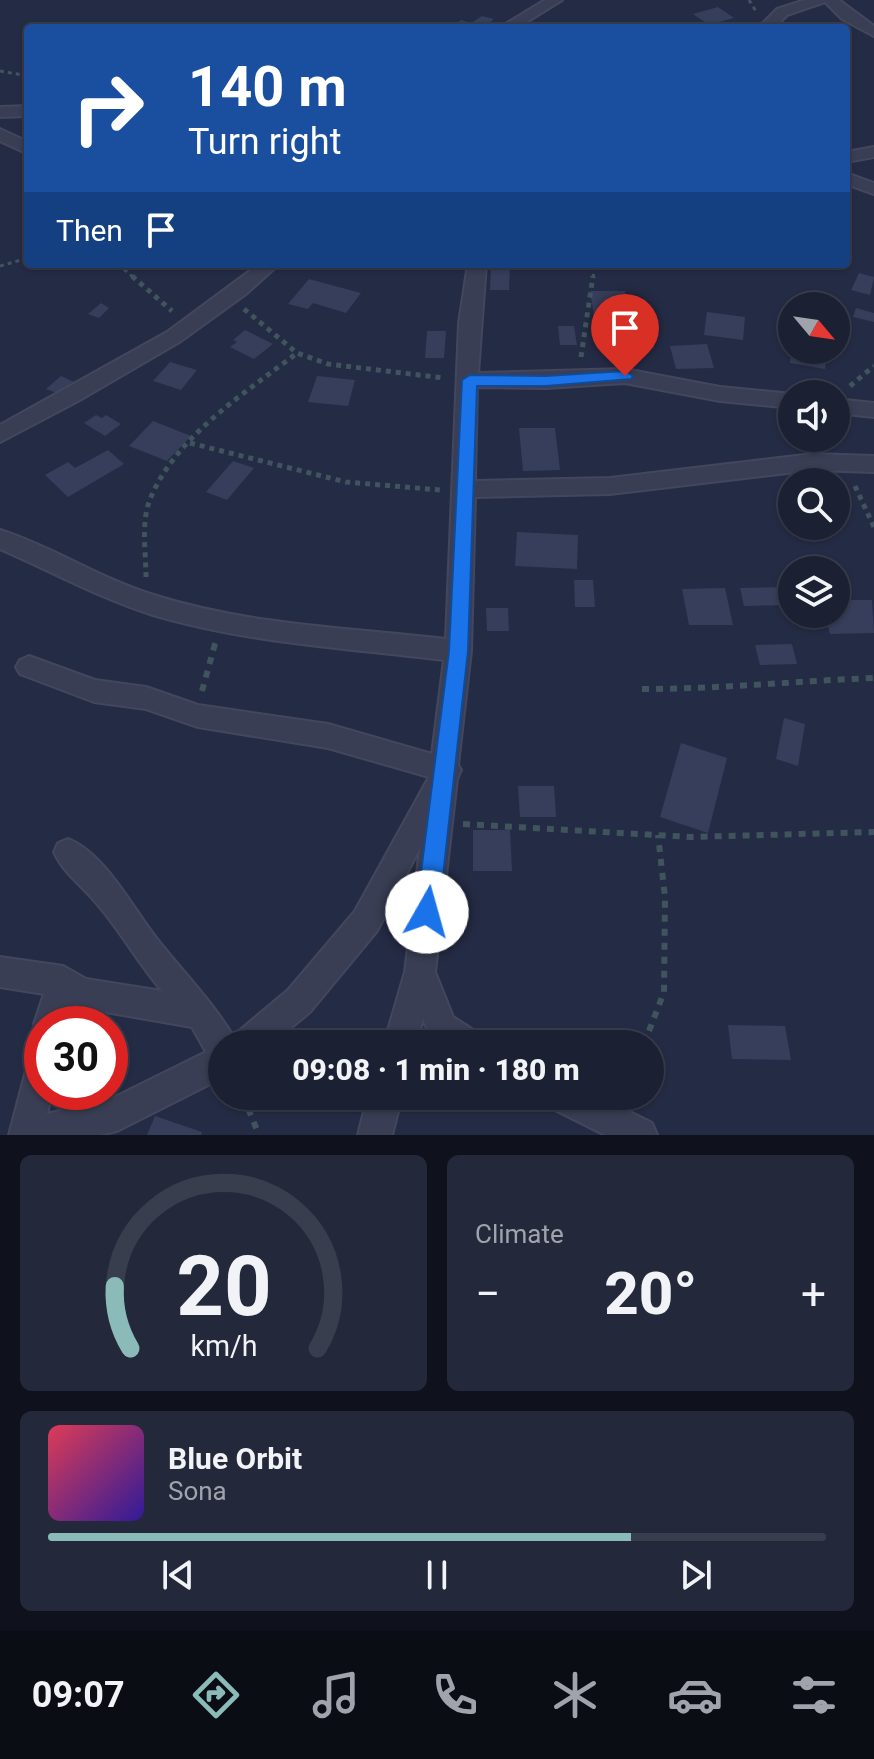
<!DOCTYPE html>
<meta charset="utf-8">
<style>
:root{--surface:#1b2033;--page:#24283b;--text:#f1f3f6;--muted:#a0a3ac;--line:#393e4e;--accent:#8bbbb9}
body{margin:0;font-family:Roboto,sans-serif;background:var(--page);color:var(--text);height:100vh;display:flex;flex-direction:column;font-size:30px;white-space:nowrap}
*{box-sizing:border-box;margin:0}
p{font-size:26px;color:var(--muted)}
.icon{flex:none;width:44px;height:44px;fill:none;stroke:currentColor;stroke-width:2;stroke-linecap:round;stroke-linejoin:round}
.map{position:relative;height:1135px;overflow:hidden}
.side{display:flex;flex-direction:column;gap:20px;padding:20px;background:#0f121c;flex:1}
.side>*{flex:none}
.top-card{position:absolute;left:24px;top:24px;width:826px;height:244px;border-radius:8px;box-shadow:0 2px 6px #0004,0 0 0 2px var(--line);background:#1a4fa0;color:#fff;overflow:hidden}
.needle{width:52px;rotate:119deg}
.tools{position:absolute;left:778px;top:292px;display:grid;gap:16px}
.tools a{display:grid;place-items:center;width:72px;height:72px;border-radius:50%;background:var(--surface);box-shadow:0 2px 6px #0004,0 0 0 2px var(--line);font-size:40px}
.speed{position:absolute;left:24px;top:1006px;display:flex;gap:16px;font-size:40px;font-weight:700;text-align:center}
.speed>*{display:grid;place-content:center;width:104px;height:104px;border-radius:50%;background:var(--surface);box-shadow:0 2px 6px #0004,0 0 0 2px var(--line);line-height:1}
.speed .limit{border:12px solid #d22;background:#fff;color:#111}
.pin{position:absolute;display:grid;place-items:center;width:68px;height:68px;color:#fff;margin:-82px -34px;border-radius:50% 50% 50% 0;rotate:-45deg;box-shadow:0 0 8px #0007}
.pin .icon{rotate:45deg}
.me{position:absolute;width:88px;margin:-44px;rotate:7deg;stroke-linejoin:round;filter:drop-shadow(0 0 6px #0008)}
.turn{display:flex;align-items:center;gap:28px;height:168px;padding:0 32px;font-size:36px}
.turn .icon{width:104px;height:104px;stroke-width:2.5}
.turn b{display:block;font-size:56px;line-height:68px}
.then{display:flex;align-items:center;height:76px;padding:0 32px;background:#0003;gap:16px;font-size:30px}
.big{font-size:60px;font-weight:800;line-height:1.1}
.side .card{flex:1;display:flex;flex-direction:column;justify-content:center;gap:12px;min-width:0;padding:0 28px;border-radius:12px;background:var(--page)}
.side .dial{align-items:center;gap:0}
.dial svg{height:208px;overflow:visible;fill:none;stroke:var(--line);stroke-width:7;stroke-linecap:round;text-anchor:middle}
.dial text{fill:var(--text);stroke:none}
.song{display:flex;align-items:center;gap:24px}
.cover{width:96px;height:96px;border-radius:12px;background:linear-gradient(135deg,hsl(350 70% 55%),hsl(250 70% 35%))}
.played{height:8px;border-radius:4px;background:linear-gradient(90deg,var(--accent) 75%,var(--line) 75%)}
.keys{display:flex;justify-content:space-around;direction:ltr}
.heat{display:flex;justify-content:space-between;align-items:center;font-size:44px;direction:ltr}
.side .tiles{flex:1;display:grid;gap:20px;grid-template-columns:1fr 1fr}
.card:last-child{grid-column:span 2}
.trip{position:absolute;left:208px;top:1030px;width:456px;height:80px;border-radius:40px;background:var(--surface);box-shadow:0 2px 6px #0004,0 0 0 2px var(--line);font-weight:800;line-height:80px;text-align:center}
.dock{display:flex;height:128px;justify-content:space-around;align-items:center;background:#0b0d14;color:var(--muted)}
.dock .icon{width:56px;height:56px}
.dock .current{color:var(--accent)}
.dock b{font-size:36px;color:var(--text)}
.map>svg:first-child{display:block}
.building{fill:#363e5b}
.lines{fill:none;stroke-linecap:round;stroke-linejoin:round}
.minor-casing{stroke:#43475d;stroke-width:4}
.path-far2{stroke:#40545d;stroke-width:3;stroke-dasharray:4 4;stroke-linecap:butt}
.path-far1{stroke:#40545d;stroke-width:5;stroke-dasharray:5 5;stroke-linecap:butt}
.path{stroke:#40545d;stroke-width:6;stroke-dasharray:7 7;stroke-linecap:butt}
.minor{fill:#393e54;fill-rule:evenodd}
.route{fill:#1a73e8;stroke:#114b97;stroke-width:2}
</style>
<div class="map">
<svg width="874" height="1135" viewBox="0 0 874 1135">
<rect width="100%" height="100%" fill="#242b44"/>
<path class="building" d="M718,7L734,18L709,25L693,14Z
M482,16L494,19L483,28H451L461,20L471,23Z
M491,264H510L509,290H490Z
M859,273L874,277L870,295L851,290Z
M309,279L361,293L346,313L313,303L308,309L288,304Z
M590,291H625L630,322H595Z
M101,303L109,308L99,318L88,314Z
M856,308L874,313V322L853,317Z
M707,312L745,317L743,340L704,335Z
M558,326H574L577,345H560Z
M245,330L273,344L254,359L230,347L237,342L233,340Z
M427,331H446L444,358H425Z
M707,344L714,368L676,369L670,346Z
M792,350H827L825,369L790,363Z
M170,362L197,370L181,390L153,381Z
M61,376L76,383L62,395L46,389Z
M317,376L355,380L348,406L308,402Z
M96,415L102,418L106,415L121,424L105,436L84,423Z
M153,421L191,436L167,461L129,446Z
M519,428H555L560,470L523,471Z
M108,450L124,464L68,497L45,475L68,462L75,468Z
M233,461L254,468L227,500L206,492Z
M517,532L578,535L577,569L515,566Z
M574,580H593L595,607H575Z
M786,587L791,605L744,606L740,588Z
M725,588L733,625H689L682,589Z
M836,600H872L874,633L830,634L825,614H836Z
M486,608H508L509,631H487Z
M792,644L797,664L760,665L755,645Z
M784,718L805,724L798,766L776,759Z
M681,743L727,758L708,833L660,817Z
M518,786H554L556,817H520Z
M473,830H510L512,871H473Z
M728,1025L785,1026L791,1060L732,1059Z
M155,1116L202,1132L201,1135H147Z"/>
<g class="lines">
<defs>
<path id="minor" d="M545,0H562L517,28H499Z
M805,0H839L874,26V36L842,19L825,2L787,15L774,28H758L777,9Z
M28,106V116L0,117V107Z
M0,129L28,142V154L0,141Z
M874,147V157L846,162V152Z
M846,173L874,183V194L846,184Z
M259,264H279L246,294L181,341L78,401L0,442V425L167,332Z
M468,264H486L478,373L625,369L720,387L793,394L792,408L720,401L625,383L546,388L477,387L475,481L610,478L813,454L874,456V472L813,470L610,494L475,497L471,651L458,765L461,770L457,779L435,972L453,1017L478,1033L483,1044C451,1044 436,1053 423,1019L416,1044H384L405,972L420,848L377,931L310,1012L271,1044H222V1078L117,1131L100,1135H9L31,1052L42,1047V1092H52L47,1114L113,1098L206,1052L192,1027L71,1006L66,1024H42V1037L34,1024L44,994L0,987V957L63,966L86,979L162,991C139,964 121,932 98,905C84,887 63,873 54,852L58,843L68,839C105,853 133,909 157,939C183,972 211,1000 233,1036L288,990L355,911L429,777L328,748L198,727L146,709L94,702L20,674L16,667L20,660L29,656L95,680L146,687L198,705L328,724L432,754L444,660C347,648 247,643 153,615C99,598 51,571 0,549V530C54,547 102,580 157,596C250,625 350,628 446,639L459,323Z
M836,399L874,403V417L836,413Z
M368,1096H402L392,1135H358Z
M546,1096H598L652,1123L657,1135H605L551,1108Z"/>
</defs>
<use href="#minor" class="minor-casing"/>
<path class="path-far2" d="M749,0L757,13
M0,71L28,76
M118,264L134,278
M0,266L28,258
M593,278L595,264"/>
<path class="path-far1" d="M132,276L172,311
M244,309L297,353L328,364L444,378
M581,357L593,276
M850,386L874,366
M190,443L346,482L440,490
M855,486L874,527
M146,577C146,553 141,526 149,502C173,438 245,393 297,353
M214,646L215,643"/>
<path class="path" d="M642,689C720,689 796,681 874,678
M202,691L215,644
M463,824L691,837L874,832
M644,1044L664,992L665,897L658,835
M243,1096L259,1135"/>
<use href="#minor" class="minor"/>
</g>
<path class="route" d="M625,371L633,376L631,379L546,386H477L468,651L439,912L435,920L427,923L419,920L416,912L449,651L462,380L470,375L546,376Z"/>
</svg>
<div class="tools">
<a><svg class="needle" viewBox="-14 -14 28 28"><path d="M0-13l5 13h-10z" fill="#e53935"/><path d="M0 13l5-13h-10z" fill="#a0a3ac"/></svg></a>
<a><svg class="icon" aria-label="sound" viewBox="0 0 24 24"><path d="M4 9h4l5-4v14l-5-4H4zM17 9q2 3 0 6"/></svg></a>
<a><svg class="icon" aria-label="search" viewBox="0 0 24 24"><circle cx="10" cy="10" r="6"/><path d="M15 15l6 6"/></svg></a>
<a><svg class="icon" aria-label="layers" viewBox="0 0 24 24"><path d="M12 4l9 5-9 5-9-5zM3 14l9 5 9-5"/></svg></a>
</div>
<div class="speed"><div class="limit">30</div></div>
<div class="pin" style="left:625px;top:376px;background:#d93025"><svg class="icon" aria-label="arrive" viewBox="0 0 24 24"><path d="M6 21V4h12l-3 4 3 4H6"/></svg></div>
<svg class="me" style="left:427px;top:912px" viewBox="-20 -20 40 40"><circle r="19" fill="#fff"/><path d="M0-13L10 11 0 6-10 11z" fill="#1a73e8"/></svg>
<div class="trip">09:08 · 1 min · 180 m</div>
<div class="top-card">
<div class="turn"><svg class="icon" aria-label="right" viewBox="0 0 24 24"><path d="M7 20v-9h11M14 6l5 5-5 5"/></svg><div><b>140 m</b>Turn right</div></div>
<div class="then">Then<svg class="icon" aria-label="arrive" viewBox="0 0 24 24"><path d="M6 21V4h12l-3 4 3 4H6"/></svg></div>
</div>
</div>
<section class="side">
<div class="tiles">
<div class="card dial"><svg viewBox="0 0 100 80">
<path d="M14 69A42 42 0 1 1 86 69"/>
<path d="M14 69A42 42 0 0 1 8 45" stroke="#8bbbb9"/>
<text x="50" y="56" font-size="32" font-weight="700">20</text>
<text x="50" y="72" font-size="11">km/h</text>
</svg></div>
<div class="card"><p>Climate</p>
<div class="heat"><a>−</a><b class="big">20°</b><a>+</a></div>
</div>
<div class="card">
<div class="song"><i class="cover"></i><div><b>Blue Orbit</b><p>Sona</p></div></div>
<div class="played"></div>
<div class="keys"><svg class="icon" aria-label="previous" viewBox="0 0 24 24"><path d="M18 5L8 12l10 7zM5 5v14"/></svg><svg class="icon" aria-label="pause" viewBox="0 0 24 24"><path d="M8 5v14M16 5v14"/></svg><svg class="icon" aria-label="next" viewBox="0 0 24 24"><path d="M6 5l10 7-10 7zM19 5v14"/></svg></div>
</div>
</div>
</section>
<nav class="dock">
<b>09:07</b>
<svg class="icon current" aria-label="directions" viewBox="0 0 24 24"><path d="M12 3l9 9-9 9-9-9zM9 14v-3h6M13 9l2 2-2 2"/></svg>
<svg class="icon" aria-label="music" viewBox="0 0 24 24"><path d="M9 18V5l10-2v13"/><circle cx="6" cy="18" r="3"/><circle cx="16" cy="16" r="3"/></svg>
<svg class="icon" aria-label="phone" viewBox="0 0 24 24"><path d="M5 4h4l2 5-3 2q2 4 5 5l2-3 5 2v4C11 20 4 13 5 4z"/></svg>
<svg class="icon" aria-label="climate" viewBox="0 0 24 24"><path d="M12 3v18M4 7l16 10M4 17L20 7"/></svg>
<svg class="icon" aria-label="car" viewBox="0 0 24 24"><path d="M5 17H2v-5l4-1 3-4h7l3 4 3 1v5h-3M9 17h6M6 11h13"/><circle cx="7" cy="17" r="2"/><circle cx="17" cy="17" r="2"/></svg>
<svg class="icon" aria-label="filters" viewBox="0 0 24 24"><path d="M4 7h16M4 17h16"/><circle cx="9" cy="7" r="2"/><circle cx="15" cy="17" r="2"/></svg>
</nav>
